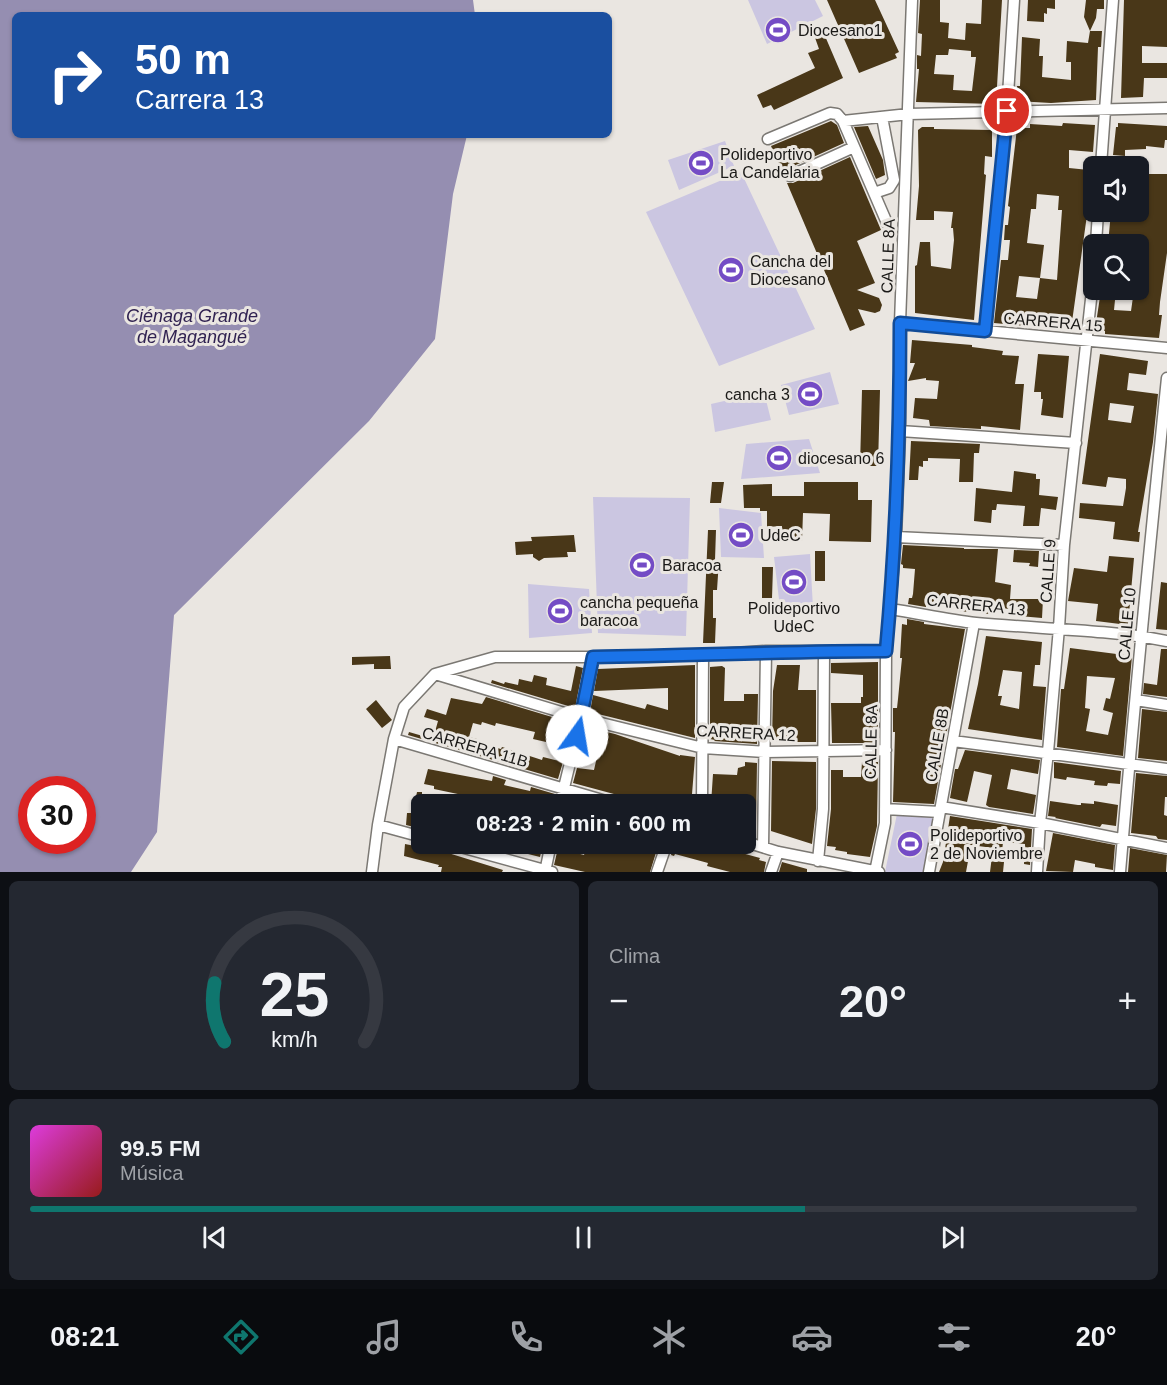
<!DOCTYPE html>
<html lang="es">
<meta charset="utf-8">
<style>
:root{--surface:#171b24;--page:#242831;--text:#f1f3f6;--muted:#9ea1a6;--line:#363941;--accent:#0f766e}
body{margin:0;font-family:Arial,sans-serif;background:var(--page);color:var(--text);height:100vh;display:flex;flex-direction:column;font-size:22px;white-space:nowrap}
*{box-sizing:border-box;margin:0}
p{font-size:20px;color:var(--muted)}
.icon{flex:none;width:33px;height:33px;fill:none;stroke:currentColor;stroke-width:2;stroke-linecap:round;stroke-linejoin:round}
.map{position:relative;height:872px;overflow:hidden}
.side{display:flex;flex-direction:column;gap:9px;padding:9px;background:#0d0f14;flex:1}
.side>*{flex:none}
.hud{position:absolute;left:12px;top:12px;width:600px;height:126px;border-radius:9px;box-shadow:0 2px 4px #0004;background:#1a4fa0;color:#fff;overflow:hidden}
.fabs{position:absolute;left:1083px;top:156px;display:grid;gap:12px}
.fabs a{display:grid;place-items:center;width:66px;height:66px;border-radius:9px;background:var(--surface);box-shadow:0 2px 4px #0004;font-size:30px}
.speed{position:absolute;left:18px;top:776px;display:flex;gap:12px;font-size:30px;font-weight:700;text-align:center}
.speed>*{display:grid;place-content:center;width:78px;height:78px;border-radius:50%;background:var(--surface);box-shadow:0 2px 4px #0004;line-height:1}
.speed .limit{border:9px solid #d22;background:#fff;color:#111}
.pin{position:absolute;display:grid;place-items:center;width:51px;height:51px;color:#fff;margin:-26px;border:3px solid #fff;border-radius:50%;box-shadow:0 2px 6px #0007}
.me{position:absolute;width:66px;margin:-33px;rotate:13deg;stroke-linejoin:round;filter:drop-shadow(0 0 4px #0008)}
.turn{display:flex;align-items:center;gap:21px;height:126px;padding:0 24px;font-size:27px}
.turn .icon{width:78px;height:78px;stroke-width:2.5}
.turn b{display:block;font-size:42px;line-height:51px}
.big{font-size:45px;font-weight:700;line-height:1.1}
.side .tile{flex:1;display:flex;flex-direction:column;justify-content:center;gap:9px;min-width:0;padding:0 21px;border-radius:9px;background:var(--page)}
.side .dial{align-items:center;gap:0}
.dial svg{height:156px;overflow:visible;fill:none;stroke:var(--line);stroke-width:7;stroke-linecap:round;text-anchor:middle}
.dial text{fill:var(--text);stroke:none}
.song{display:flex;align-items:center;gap:18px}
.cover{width:72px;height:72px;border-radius:9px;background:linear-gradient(135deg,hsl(300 70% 55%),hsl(0 70% 35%))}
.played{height:6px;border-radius:3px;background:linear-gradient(90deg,var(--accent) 70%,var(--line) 70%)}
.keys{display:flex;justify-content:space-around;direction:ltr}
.heat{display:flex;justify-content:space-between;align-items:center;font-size:33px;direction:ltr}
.side .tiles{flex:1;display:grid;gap:9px;grid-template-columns:1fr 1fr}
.tile:last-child{grid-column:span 2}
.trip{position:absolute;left:411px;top:794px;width:345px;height:60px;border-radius:9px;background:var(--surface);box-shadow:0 2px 4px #0004;font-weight:700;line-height:60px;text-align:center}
.dock{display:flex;height:96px;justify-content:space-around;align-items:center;background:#090b0e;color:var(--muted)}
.dock .icon{width:42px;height:42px}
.dock .selected{color:var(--accent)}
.dock b{font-size:27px;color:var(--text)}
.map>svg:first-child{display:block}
.green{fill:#cbc6e1}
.water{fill:#958eb1;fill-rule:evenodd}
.building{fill:#493718;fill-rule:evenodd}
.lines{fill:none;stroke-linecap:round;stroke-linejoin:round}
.minor-casing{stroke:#7b7873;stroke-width:13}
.minor{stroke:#fff;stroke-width:10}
.route-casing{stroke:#114b97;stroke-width:15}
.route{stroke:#1a73e8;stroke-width:10}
.labels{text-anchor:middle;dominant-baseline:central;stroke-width:6;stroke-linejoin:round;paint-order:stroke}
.poi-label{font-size:16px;fill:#1a1917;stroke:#eae6e1;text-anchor:start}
.street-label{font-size:16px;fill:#1a1917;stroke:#eae6e1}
.water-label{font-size:18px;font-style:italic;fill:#302251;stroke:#eae6e1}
</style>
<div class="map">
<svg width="1167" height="872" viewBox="0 0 1167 872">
<rect width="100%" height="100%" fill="#eae6e1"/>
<path class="green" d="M748,0H815L823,16L767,44Z
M725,141L734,166L679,190L668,160Z
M741,172L815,329L719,366L646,212Z
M830,372L839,404L789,415L781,385Z
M764,392L771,420L715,432L711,404Z
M809,439L820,473L741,479L746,444Z
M593,497L690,498L686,636L598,633Z
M719,508L761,513L764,558L721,557Z
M810,554L813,608H780L774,557Z
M528,584L589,589L592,633L529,638Z
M897,814L933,817L926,872H885Z"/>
<path class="water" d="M0,0H473L475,15H15V135H467L453,194L435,339L369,421L174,615L157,832L131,872H0ZM32,789H82V840H32Z"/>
<path class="building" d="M827,0H875L899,52L895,54L897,58L859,73Z
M920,0H940V22L949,23L948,38L965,40L966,23L981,24L982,0H1002L996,104L916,102L919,69H917V55L921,56L922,34L918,33ZM949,49L971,51V57H976L972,91L953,90L954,75L934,74L936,55H948Z
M1028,0H1055V9L1047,8V14L1044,13V22L1027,21Z
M1086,0H1104V9H1097L1096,18L1090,31H1102L1101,47H1098L1096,100L1051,103L1016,101L1017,86H1020L1022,37L1040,39L1039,56H1043L1042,77L1071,80V62H1066L1067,41L1088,43L1090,31L1084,17Z
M1124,0H1167V47L1142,46V63H1167V78H1144L1143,97L1121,98Z
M822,29L843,78L774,110L771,105L763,108L757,95L815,68L808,53L819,49L813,32Z
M831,121L837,125L844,143L787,169L783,174L771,146Z
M1063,123L1095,125L1093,152L1069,150V168L1089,170L1087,215L1071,329H1060L1061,326L1043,324V326L1026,324V326L994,323L1001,260H1008L1010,240H1004L1005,225H1008L1010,207L1008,206L1017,128H1030V124L1062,126ZM1037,194L1059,196L1058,210H1062L1057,280L1040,278L1044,245L1027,243L1031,209H1036ZM1019,276L1040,278L1037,299L1016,297Z
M1118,123L1167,126V140H1165L1164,148L1146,146V149L1125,150V156L1113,155L1116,127H1118Z
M868,126L883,160L885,175L876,179L854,127Z
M922,127H934V129L992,130V157L985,156L984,174L986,175L974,320L915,313V266L917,265L920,242H930L931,266L951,269L954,240L953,228H951L953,212L934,211V220H916L919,186L918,130Z
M850,157L881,230L857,241L875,283L857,290L879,298L882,305L880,311L875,313L858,309L865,325L850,331L787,183H793Z
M1149,174H1167V253L1160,302L1159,315H1162L1159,338L1105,334V331L1095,330L1101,290H1116L1114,310L1131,311L1134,290L1138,291V266H1143L1145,245L1108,244L1111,212H1138V200H1141L1145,176L1149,175Z
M912,340L972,345V347L1003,351L1002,355L1019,356L1015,384H1024L1020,430L981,426V429L930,426L929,420L913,418L915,398L937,399L939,381L926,380V378L908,381L915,363H910Z
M1038,354L1069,356L1063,418L1041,415L1043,399H1041V392H1034Z
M1100,354L1148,361L1146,375L1129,373L1127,390L1158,394L1153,442L1138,532H1140L1139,542L1113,539L1115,522L1079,518L1080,503L1123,506L1126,488V479L1108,477L1106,487L1082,484ZM1110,403L1134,406L1131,423L1108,420Z
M862,390H880L878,466H860Z
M911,441L980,444L979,453H974L973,482H959L960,459L928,458V461H923V467L919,466L918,480H909Z
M1014,471L1036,474V479H1040L1039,495L1058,497L1056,510L1041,508L1039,526H1023L1025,506L997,504L996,510H992L991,523L974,521L976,488L1012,492Z
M712,482H724L721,503H710Z
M804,482H858V500H872L871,542L829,541L830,514L803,513L802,541L781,540L782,526L767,527V511H760V508H744L743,485L772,484V496H804Z
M708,530H716L715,560H719L717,590H713V618H716L715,643H703Z
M574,535L576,552H567L568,557L544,558L539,561L533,557V554L516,555L515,542L532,541L531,537Z
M903,545L964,548V549H998L995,582L1011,585L1010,599H1043L1042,618L1009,615L1010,609L990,607L989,614L959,611V607L926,604V607L908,604L909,598H912L913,594L915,569L903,568V565L901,564Z
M1014,550L1039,551L1038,567L1029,566L1030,563L1013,562Z
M815,551H825V581H815Z
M1109,556L1134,558L1128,625L1096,621L1098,604L1068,601L1074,568L1107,572Z
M762,567H773L772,598H762Z
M1161,582L1167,583V630L1156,629Z
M907,619L924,622V624L965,629L934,804L893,802L895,732H893V708H897L898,699L902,658H900L902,624L907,625Z
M986,636L1042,642L1040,665H1035L1033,686L1046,687L1042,740L968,729L978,684ZM1003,670L1022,672L1019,709L1000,705L1002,696H998Z
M1070,648L1132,656L1123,756L1057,747L1061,689H1064ZM1087,676L1115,678L1110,699L1106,698L1103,710L1113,713L1108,735L1086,731L1090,709L1085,708Z
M1161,649H1167V697L1143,694L1144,683L1157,685Z
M390,656L391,669H374V664L352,665V657Z
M878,662V740L874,743H832L831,703H861V697H863V675L831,673V663Z
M695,665V738L590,712L593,695L645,709L647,704L668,710V688L594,691L598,669Z
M777,665H800L798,690H816V742H772L773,691Z
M576,666L583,668L575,708L491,683L492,680L504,684L505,682L518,685L519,679L532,682L534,675L547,678L546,685L571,691Z
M722,666L725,668L724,701H744V694H758L757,744L714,741L715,740L710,739V667Z
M486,697L572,723L568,742L548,736L546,742L533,739L535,732L496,723L495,726L482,722L481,725L473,723L469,737L477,739L476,743L501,749L502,747L542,760L543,757L563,762L558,779L408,735L409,732L433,739L438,721L424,717L427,709L446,715L451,698L482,704Z
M376,700L392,720L382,728L366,709Z
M1142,709L1167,712V761L1138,758Z
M586,727L615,734L680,756V755L695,757L692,794L695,797L693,804H651L573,783L577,768L594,770L599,748L593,746L594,740L584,737Z
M965,750L1040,760L1038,774L1011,769L1007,789L1036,795L1033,814L989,807L986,805L992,775L974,771L967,802L950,798L955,769H958Z
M772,761L816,762V809L812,844L771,831Z
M745,762L757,763L756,828L746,826V804H711L713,774L737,775L738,768L745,766Z
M862,762H878L877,826L870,857L847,854V852L835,850L836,847L827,846L831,809V770H843V777H861Z
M1054,762L1121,771L1120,784L1108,783L1107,786L1094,785L1095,781L1067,777L1066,780L1054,778Z
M428,769L492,781L493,776L506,780L504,785L530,791L531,787L555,794L553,804H501L502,802L473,794L472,797L434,789V786L424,784Z
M1136,773L1167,776V797H1165L1164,815L1167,816V840L1158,839L1156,836L1131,833Z
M417,792H422V814L418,828L406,825L407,813H413Z
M1050,801L1078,805H1081V803L1094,804V801L1118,805L1116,826L1102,824L1100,827L1055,818L1056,817L1048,816Z
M950,816L1032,829L1030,865L1024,864L1025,844L1003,842L1001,861L1004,862L1003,872H990L993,848L971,845L966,872H939L943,862Z
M1053,833L1115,845L1113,870L1095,867V864L1075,860L1073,872L1046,871Z
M497,843H543L540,857L496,846Z
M588,843H659L650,872H585L554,865L558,848L584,855Z
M674,843H705L760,858L759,860L766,862L764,872H730L707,866L708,863L675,854L674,856L671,855Z
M405,844L445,852L503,870L502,872H441L442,867H438L439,865L404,856Z
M1130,848L1167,855L1166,872H1128Z
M782,862L807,869V872H779Z"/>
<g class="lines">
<defs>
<path id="minor" d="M843,121L909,114L1167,108
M768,139L830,113L837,114L843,121L887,223
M1101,166L1113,0
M790,176L854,147
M874,193L889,188L894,180L882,117
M1096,244L1098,212
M900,323L1167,348
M985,331L1007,111L1014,0
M900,431L1076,443
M896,537L1064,545
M890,609C918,613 947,620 976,623C1040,629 1104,629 1167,641
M435,674L581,718L703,748L766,752L886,750
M1136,700L1167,705
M394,739L616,804
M953,741L1167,769
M560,804L581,718L593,657
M702,804L703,655
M941,807L1040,823L1167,848
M885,809L940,812
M378,825L422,837
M746,842L778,852L879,872
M446,843L552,872
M763,847L766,651
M818,861L823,809L824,651
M372,872L378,825L394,739L404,707L435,674L495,657H593L703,655L766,651H886
M545,872L551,843
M657,872L667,843
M771,872L778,852
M875,872L885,823L886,651L896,537L900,431V323L912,0
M929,872L974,623
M1037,872L1040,823L1048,752L1059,628L1064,545L1094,272
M1120,872C1134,707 1150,543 1167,378"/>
</defs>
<use href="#minor" class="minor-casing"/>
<use href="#minor" class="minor"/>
</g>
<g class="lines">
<defs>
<path id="route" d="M577,736L593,657C691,656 788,651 886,651C896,541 900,433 900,323L985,331L1007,111"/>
</defs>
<use href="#route" class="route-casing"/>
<use href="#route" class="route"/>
</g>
<defs>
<symbol id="stadium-disc" viewBox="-11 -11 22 22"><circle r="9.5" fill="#744cc5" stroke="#eae6e1"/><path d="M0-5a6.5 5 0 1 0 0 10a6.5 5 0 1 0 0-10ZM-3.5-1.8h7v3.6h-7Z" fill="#fff"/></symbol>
</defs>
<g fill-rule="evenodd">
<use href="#stadium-disc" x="763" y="15" width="30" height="30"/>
<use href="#stadium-disc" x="686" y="148" width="30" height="30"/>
<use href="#stadium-disc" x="716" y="255" width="30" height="30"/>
<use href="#stadium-disc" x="795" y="379" width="30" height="30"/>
<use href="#stadium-disc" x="764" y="443" width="30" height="30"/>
<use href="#stadium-disc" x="726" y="520" width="30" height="30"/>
<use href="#stadium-disc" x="627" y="550" width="30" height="30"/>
<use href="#stadium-disc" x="779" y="567" width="30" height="30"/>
<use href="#stadium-disc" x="545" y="596" width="30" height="30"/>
<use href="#stadium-disc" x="895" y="829" width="30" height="30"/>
</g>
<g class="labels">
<g class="poi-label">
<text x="798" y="30">Diocesano1</text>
<text x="720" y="154">Polideportivo<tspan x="720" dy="18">La Candelaria</tspan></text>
<text x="750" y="261">Cancha del<tspan x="750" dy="18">Diocesano</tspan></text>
<text x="790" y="394" text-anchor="end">cancha 3</text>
<text x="798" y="458">diocesano 6</text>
<text x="760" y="535">UdeC</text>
<text x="662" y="565">Baracoa</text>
<text x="580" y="602">cancha pequeña<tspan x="580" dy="18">baracoa</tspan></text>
<text x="794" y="608" text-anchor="middle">Polideportivo<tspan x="794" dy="18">UdeC</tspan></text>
<text x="930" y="835">Polideportivo<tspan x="930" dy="18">2 de Noviembre</tspan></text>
</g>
<g class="street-label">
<text transform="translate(888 256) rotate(-88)">CALLE 8A</text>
<text transform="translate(1053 322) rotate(5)">CARRERA 15</text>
<text transform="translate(1048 571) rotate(-86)">CALLE 9</text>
<text transform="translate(976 605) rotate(6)">CARRERA 13</text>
<text transform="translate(1127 624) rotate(-85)">CALLE 10</text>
<text transform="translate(746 733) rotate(3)">CARRERA 12</text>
<text transform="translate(871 742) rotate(-89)">CALLE 8A</text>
<text transform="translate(937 745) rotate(-80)">CALLE 8B</text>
<text transform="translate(475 747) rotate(16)">CARRERA 11B</text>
</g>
<g class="water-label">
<text x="192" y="316">Ciénaga Grande<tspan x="192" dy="21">de Magangué</tspan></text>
</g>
</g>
</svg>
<div class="fabs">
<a><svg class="icon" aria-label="sound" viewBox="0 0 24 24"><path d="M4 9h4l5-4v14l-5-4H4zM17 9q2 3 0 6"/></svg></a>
<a><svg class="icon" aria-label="search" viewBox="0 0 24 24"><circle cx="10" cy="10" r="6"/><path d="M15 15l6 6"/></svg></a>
</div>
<div class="speed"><div class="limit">30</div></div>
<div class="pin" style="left:1007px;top:111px;background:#d93025"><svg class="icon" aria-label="arrive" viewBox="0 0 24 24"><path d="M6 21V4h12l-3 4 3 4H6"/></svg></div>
<svg class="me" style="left:577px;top:736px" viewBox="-20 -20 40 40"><circle r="19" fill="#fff"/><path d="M0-13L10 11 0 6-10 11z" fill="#1a73e8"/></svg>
<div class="trip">08:23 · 2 min · 600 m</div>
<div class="hud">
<div class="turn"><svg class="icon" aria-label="right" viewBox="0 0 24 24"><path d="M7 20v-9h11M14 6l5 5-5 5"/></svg><div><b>50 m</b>Carrera 13</div></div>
</div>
</div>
<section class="side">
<div class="tiles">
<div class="tile dial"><svg viewBox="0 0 100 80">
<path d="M14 69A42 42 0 1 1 86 69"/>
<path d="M14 69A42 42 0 0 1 9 39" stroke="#0f766e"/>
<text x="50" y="56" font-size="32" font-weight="700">25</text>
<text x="50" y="72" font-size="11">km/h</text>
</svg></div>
<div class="tile"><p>Clima</p>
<div class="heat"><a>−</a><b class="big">20°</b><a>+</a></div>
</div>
<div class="tile">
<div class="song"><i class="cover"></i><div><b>99.5 FM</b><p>Música</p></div></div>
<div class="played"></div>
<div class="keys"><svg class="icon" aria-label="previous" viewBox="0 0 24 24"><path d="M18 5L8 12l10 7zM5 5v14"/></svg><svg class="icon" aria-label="pause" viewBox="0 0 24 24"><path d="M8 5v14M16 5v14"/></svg><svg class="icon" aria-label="next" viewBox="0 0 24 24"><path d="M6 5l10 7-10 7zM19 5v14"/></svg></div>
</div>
</div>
</section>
<nav class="dock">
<b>08:21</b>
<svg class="icon selected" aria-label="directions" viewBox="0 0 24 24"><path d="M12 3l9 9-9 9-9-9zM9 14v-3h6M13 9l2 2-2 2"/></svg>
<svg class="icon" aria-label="music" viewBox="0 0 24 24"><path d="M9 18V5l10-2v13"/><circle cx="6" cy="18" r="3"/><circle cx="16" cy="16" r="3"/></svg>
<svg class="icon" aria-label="phone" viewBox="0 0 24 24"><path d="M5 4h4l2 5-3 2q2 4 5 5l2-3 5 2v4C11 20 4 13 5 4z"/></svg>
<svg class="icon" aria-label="climate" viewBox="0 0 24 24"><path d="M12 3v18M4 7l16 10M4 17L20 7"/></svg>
<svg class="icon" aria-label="car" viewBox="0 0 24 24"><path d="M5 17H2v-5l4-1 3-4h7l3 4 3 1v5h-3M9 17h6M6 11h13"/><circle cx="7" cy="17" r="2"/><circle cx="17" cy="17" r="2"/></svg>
<svg class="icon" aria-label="filters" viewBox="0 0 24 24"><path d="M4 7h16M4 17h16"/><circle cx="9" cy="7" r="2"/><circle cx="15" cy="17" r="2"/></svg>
<b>20°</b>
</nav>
